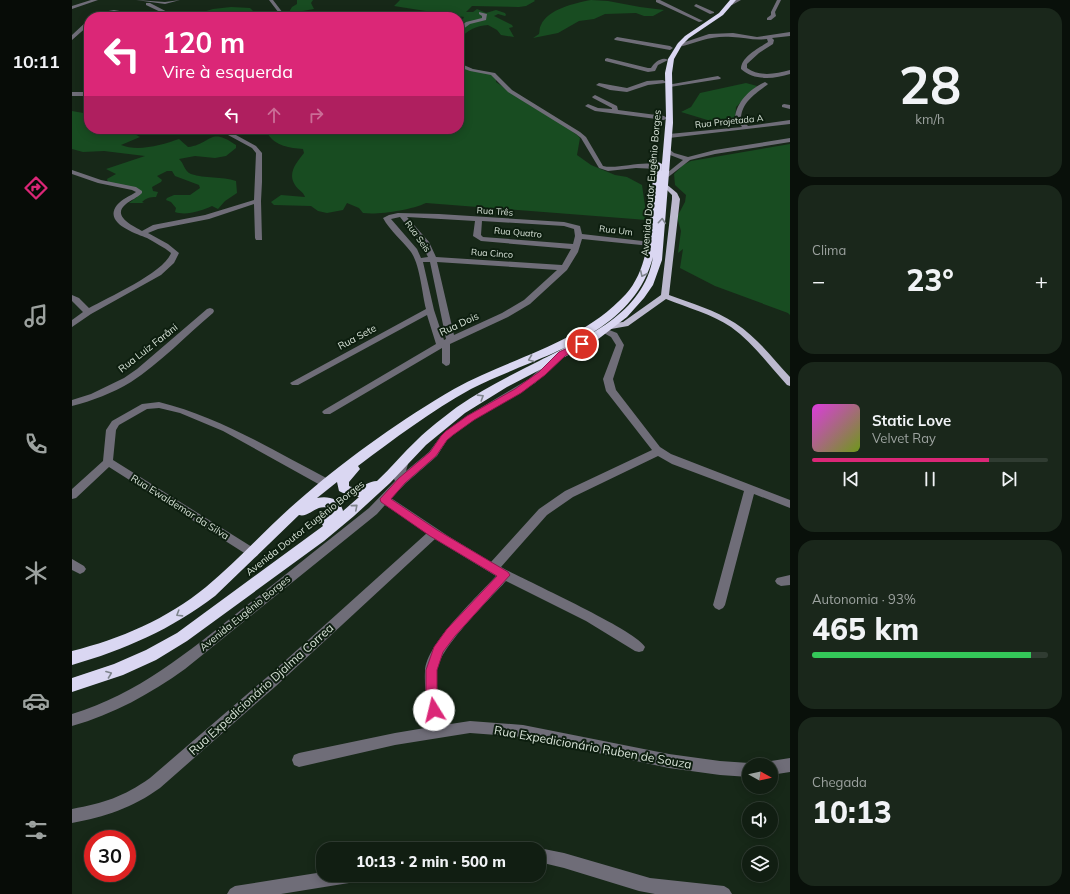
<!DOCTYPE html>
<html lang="pt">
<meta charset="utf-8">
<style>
:root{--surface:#111e12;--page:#1a271b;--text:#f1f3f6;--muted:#9ca29f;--line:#303c32;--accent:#db2777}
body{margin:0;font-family:Mulish,sans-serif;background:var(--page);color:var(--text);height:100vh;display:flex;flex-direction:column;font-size:15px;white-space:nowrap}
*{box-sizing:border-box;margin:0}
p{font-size:13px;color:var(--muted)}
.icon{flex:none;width:22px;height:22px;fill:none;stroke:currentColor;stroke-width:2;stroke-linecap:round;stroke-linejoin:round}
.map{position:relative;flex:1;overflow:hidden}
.panel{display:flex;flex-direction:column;gap:8px;padding:8px;background:#09100a;width:280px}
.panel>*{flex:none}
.banner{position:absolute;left:12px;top:12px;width:380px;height:122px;border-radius:16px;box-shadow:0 2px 10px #0003,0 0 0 1px var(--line);background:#db2777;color:#fff;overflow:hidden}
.needle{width:26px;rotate:98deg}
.fabs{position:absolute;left:670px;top:758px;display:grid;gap:8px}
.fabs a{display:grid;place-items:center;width:36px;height:36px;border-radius:50%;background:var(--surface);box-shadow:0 2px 10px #0003,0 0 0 1px var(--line);font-size:20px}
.speed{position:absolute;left:12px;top:830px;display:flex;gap:8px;font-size:20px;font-weight:700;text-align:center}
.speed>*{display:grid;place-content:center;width:52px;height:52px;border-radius:50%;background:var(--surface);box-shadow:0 2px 10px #0003,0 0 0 1px var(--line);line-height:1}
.speed .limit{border:6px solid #d22;background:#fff;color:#111}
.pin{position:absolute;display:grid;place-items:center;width:34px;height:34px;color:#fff;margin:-17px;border:2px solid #fff;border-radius:50%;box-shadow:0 1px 4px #0007}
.me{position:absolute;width:44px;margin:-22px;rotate:351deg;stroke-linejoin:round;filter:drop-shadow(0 0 3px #0008)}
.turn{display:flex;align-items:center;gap:14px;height:84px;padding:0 12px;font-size:18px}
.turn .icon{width:52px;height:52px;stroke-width:2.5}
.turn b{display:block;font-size:28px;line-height:34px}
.lanes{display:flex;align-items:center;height:38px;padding:0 12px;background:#0003;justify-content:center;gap:20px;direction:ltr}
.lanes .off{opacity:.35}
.big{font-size:30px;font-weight:800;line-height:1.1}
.panel .widget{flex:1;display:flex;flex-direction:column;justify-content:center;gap:6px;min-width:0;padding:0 14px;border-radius:16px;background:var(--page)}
.panel .dial{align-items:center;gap:0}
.dial b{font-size:52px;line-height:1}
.song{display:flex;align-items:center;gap:12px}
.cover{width:48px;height:48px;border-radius:6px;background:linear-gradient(135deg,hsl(300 70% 55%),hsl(80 70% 35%))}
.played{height:4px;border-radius:2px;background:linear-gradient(90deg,var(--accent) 75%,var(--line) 75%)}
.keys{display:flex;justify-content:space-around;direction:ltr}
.heat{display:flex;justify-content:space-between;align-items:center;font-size:22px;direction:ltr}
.charge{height:6px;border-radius:3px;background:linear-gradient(90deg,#34c759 93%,var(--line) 0)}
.trip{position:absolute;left:244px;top:842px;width:230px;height:40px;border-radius:16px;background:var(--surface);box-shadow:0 2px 10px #0003,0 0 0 1px var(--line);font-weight:800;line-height:40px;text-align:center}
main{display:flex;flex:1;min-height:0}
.tab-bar{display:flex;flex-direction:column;width:72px;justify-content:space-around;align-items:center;background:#070c07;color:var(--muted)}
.tab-bar .icon{width:28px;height:28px}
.tab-bar .current{color:var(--accent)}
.tab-bar b{font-size:18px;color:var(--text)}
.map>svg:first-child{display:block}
.green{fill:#184c21}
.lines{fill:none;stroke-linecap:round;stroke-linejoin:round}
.minor{fill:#6f6d78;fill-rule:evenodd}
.major{fill:#bcb9cf;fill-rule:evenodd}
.highway{fill:#dad7f2;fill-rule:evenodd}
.oneway{stroke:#7e848c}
.route{fill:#db2777;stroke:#8e194d}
.labels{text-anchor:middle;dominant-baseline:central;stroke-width:4;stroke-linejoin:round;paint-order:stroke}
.far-street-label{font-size:9px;fill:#d7e2d7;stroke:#0d1e0f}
.street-label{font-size:10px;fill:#d7e2d7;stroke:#0d1e0f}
.near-street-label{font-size:12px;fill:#d7e2d7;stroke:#0d1e0f}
</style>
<main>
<nav class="tab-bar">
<b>10:11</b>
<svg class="icon current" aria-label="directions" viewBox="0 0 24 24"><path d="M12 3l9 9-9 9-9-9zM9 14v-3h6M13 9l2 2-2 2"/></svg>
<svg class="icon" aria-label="music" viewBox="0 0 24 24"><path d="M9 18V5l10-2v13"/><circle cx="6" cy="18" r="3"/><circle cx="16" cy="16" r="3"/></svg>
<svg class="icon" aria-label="phone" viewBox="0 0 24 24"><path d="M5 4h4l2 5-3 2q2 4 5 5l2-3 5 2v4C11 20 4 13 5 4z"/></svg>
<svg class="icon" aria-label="climate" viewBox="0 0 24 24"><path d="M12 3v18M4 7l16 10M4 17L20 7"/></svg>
<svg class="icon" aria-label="car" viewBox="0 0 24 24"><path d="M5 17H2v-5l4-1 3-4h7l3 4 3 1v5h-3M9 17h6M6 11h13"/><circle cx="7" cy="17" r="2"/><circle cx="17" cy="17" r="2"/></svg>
<svg class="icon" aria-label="filters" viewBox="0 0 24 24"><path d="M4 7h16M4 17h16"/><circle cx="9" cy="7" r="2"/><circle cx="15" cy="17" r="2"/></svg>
</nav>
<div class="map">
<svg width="718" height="894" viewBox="0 0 718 894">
<rect width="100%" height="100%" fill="#172818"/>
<path class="green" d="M225,0H241L239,3L242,9L219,13L217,12L220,7L225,4Z
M328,0H462L463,1L454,6L447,7L400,6L394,12H401L405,9L414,13L424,10L433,13L434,15L433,16L426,14L422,16L440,25L441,27L437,28L442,37L429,35L425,30L416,25C404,26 395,30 388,39L387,21H390L392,17C384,15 379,18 372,16L373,14L365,12L348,17H332L360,12L322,6Z
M519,0L536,1L568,7L592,10L581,16H572L564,13L533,14L522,19L507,21L486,33L461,38L467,34C468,31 467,28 469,25C476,9 503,3 519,0Z
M159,7L178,8L182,12L183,16L181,17H114L116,14H124L141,9Z
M387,66L418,73L424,77V82L459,106L484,120L505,135L508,138L505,155L519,165L543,175L555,177L570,185L575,220L354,203C339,210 307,215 291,213L287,208L275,203L271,210L255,213L246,211L239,206L202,205L199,202L209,195L233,197C231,191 226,190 223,185C215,173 225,162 232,153L231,149C218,148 203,146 196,134L200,129H387Z
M674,83L685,86L664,107L663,121L642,122L609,112L619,107L628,93Z
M0,111L17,114V129H55V130L68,137L49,145C66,152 90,145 107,139L116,147C140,144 137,126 164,145V148L154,156L143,158L123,156L107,159C112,163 112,171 119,174C133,179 150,176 164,181L165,193L153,201L146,209L140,206C129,211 114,216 103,212L104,208L99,202L94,200L95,198L102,195H118L128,188L127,185L103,176L100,171H95L85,176L90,180L89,182L80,187L81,191L86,192L84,197C78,197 74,198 70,202L72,203H57L65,197V189L36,182L35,179L44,174L34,169L73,156L32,151L11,152L0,149Z
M718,144V315L716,313L643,286L608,268L611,249L606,253L609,231L605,217L613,202L614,195L603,185L602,174L611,165L619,161Z"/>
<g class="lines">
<path class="minor" d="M19,0H26L0,9V6Z
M64,0L93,2L108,0L93,4Z
M197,0H201L214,17H210Z
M584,0H588L631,21L627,22L584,2Z
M663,0H669L660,5L656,4Z
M705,0H709L703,12L704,16L699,20H695V18L699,15V12Z
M74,3H78L105,17H99L74,5Z
M624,4L642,12V13L638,14L622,6Z
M42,10L53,12L62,17L42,13L22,17L31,12Z
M407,12L415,14L414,20L398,24L387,32V28L394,22L410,18V16L407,14Z
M15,21H17V25L0,40V35Z
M718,32V36L700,38L702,40L701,44L687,53L675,64V68C688,77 703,74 718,70V74C702,79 682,81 669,69C669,57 687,48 696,42L695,39C682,41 672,37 660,37C641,35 625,42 607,47L604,45L637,34L661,33L685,37Z
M545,37L598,46L601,48L598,50L543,40L542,39Z
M535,58L576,68H579C582,63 590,56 596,60L586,65L583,71L576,72L533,61V59Z
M387,63L401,69L423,73L440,90L508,132L514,137L531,166C546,170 577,158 589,167L586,169L564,168L536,171L527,168L509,138L504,134L436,92L419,75L398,71L387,67Z
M646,76L649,78L648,79L598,87L595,85Z
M591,80L594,82L593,83L576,85L555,92L538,90L524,85L527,83L555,88L575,81Z
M693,82L696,84L695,85C683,94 670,102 669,118L676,126L718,120V124L597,138L594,136L597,134L670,127L663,118C664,102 679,88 693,82Z
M0,92H17V96H0Z
M523,95L545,106L546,110L592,116L595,118L592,120L523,111L513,106L516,104L526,108L540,109V108L521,98L520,97Z
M712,104L718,105V109L710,107V105Z
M145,129H153L184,146L190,153V182L189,201L190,240H184L183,238L182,204L137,219L86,229L76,233L96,244L107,253L102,263L89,275L19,314L0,327V320L11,312L0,301V295L7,298L17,308C35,298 93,272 99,253C92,247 83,243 75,238C63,233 31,223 45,205C50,199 58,196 64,192L60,190L26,183L0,174V170L29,180L64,187L70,191V193C65,198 59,200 54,204C39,216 61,226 70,231L81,225L133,215L182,200L184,153L180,148Z
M718,138V142L643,154L618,160L595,178L590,177L611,160L598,155L593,151V149H597L602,153L616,157L643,150Z
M326,213L367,214L492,222L508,226L510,234L579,242L583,244L579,246L510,239L506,252L495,270L458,304L436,317L378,344V363L377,365L374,366L370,363V348L258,414H252L250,412L252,410L364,344L355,315L226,385H220L218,383L354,309C350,293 348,265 339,252C330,240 318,231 311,218L317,215ZM328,217L350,245L356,257L349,258L345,249L319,219ZM335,217L403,221L401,236L409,241L499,249L490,265L364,257L357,242ZM410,221L492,226L502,229L503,236L501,244L411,237L409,235ZM351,262H358L374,339L372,340L362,310ZM365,262L485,270L452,300L430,313L382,335Z
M138,308L141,309L142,311L141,313C116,334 87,364 59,382C41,393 20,401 0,406V400L19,394L52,378L65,369L135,309Z
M532,328L545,333L552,345L541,379L544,390L588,447L599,454L718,500V508L682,494L653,605L651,608L647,610L643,608L641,605L672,491L600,464L586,456L501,497L475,515L429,567C452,580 566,631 573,647L571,651L567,652L563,651L514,621L434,581C417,600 368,647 365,670C363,688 369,708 372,725L398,721L451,725L597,754L648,761L677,763L681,765H677V777L648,775L597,768L451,737L398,733L323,745L227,767L222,765L220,760L222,755L227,753L323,733L359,727C356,709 352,690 353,671C354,644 405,597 424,576L363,539L204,686L88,788C60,808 33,817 0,823V809C32,803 51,797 78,778L194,678L355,533L313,505L305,514L113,669C78,694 42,714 0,726V714C66,694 116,652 169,610C212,576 254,542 297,508L323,481L322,479L327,461H335L336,464L334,471L357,452L369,436L375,431L395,416L457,379L487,352L490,351L494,354L463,383L401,420L381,435L375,440L365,456L334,483L319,498L376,536L419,562L467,509L493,491L580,450L534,391L531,379L544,345L539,337L528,331L529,329Z
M87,402C148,417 202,451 258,480L259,483L258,486H250L151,431L108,413L87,408L75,409L47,425L44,430L41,460L185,550L187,553L185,556L181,557L177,556L37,467L4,498L0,499V489L31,461L34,430L40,421L70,404Z
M0,559L12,566L14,569L12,572L8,574L0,570Z
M718,575V585L709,586L705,584L703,581L705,578Z
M718,758V772L699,775V765H693L699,761Z
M467,848L492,853L578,878L652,886L657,889L660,894H583L567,891L492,868L467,862V849H463Z
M251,872V875H285L282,880L277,883L209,894H155L158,889L163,886Z"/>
<path class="major" d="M593,183L605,193L608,199L597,295C619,303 643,310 663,323C685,337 701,359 718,377V386L715,385C697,365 681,343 659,327C640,314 616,308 594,299L556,326L539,329L535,326L536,324L551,322L589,295L600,199V195L590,185Z"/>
<path class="highway" d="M658,0H664L651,15L617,38L610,45L602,59L600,73L601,123L590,260L581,285L572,298L555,317L525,340L435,387L393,413L354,445L318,483L282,516L252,541L115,641L84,660L51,675L0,692V678L42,664L74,650L105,633L251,526L249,523L257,514L258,509C245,502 238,518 227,515L143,596C100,629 52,650 0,665V651C48,639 95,619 134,587C169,558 199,523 234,494C278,456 332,418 382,389C440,357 508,344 554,294C577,268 578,227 580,194C581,184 580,172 583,162H586L590,164L589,175L594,116L593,73L596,59L606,43L613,36L647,13ZM581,257C572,314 512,338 467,361C439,375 411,389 385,407C372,417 357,428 345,440C331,453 319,468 305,481C295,481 288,491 277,486V482L288,469L286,466C322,439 359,411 399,389C463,356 560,338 581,257ZM265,482L267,491L279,497H287L271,511C268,498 256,496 245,498Z"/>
</g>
<defs><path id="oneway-chevron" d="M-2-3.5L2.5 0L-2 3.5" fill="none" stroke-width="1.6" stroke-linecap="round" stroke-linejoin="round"/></defs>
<g class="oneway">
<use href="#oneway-chevron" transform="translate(590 221) rotate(-85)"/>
<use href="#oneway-chevron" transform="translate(571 274) rotate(115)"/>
<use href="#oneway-chevron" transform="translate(459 359) rotate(159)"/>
<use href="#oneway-chevron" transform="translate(409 397) rotate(-32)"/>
<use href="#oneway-chevron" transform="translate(283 507) rotate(-41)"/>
<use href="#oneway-chevron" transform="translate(107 614) rotate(148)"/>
<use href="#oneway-chevron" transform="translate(37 674) rotate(-21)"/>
</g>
<path class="route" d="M510,341L513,342V345L493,356L473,375L449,393L402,420L381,435L375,440L364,456L333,483L319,499L365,530L436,572L438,575L383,636L371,652L365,670V691L368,710L367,714L362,716L358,714L354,691V670L362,647L375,629L425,576L358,536L309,502L308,499L327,478L358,452L369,436L374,431L395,416L443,389L467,372L487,352Z"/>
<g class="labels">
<g class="far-street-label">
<text transform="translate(657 121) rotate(-6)">Rua Projetada A</text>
<text transform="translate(423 211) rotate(4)">Rua Três</text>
<text transform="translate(544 230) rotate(7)">Rua Um</text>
<text transform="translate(446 232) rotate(5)">Rua Quatro</text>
<text transform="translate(346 236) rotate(54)">Rua Seis</text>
<text transform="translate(420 253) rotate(4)">Rua Cinco</text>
</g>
<g class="street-label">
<text transform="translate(579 183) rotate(-85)">Avenida Doutor Eugênio Borges</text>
<text transform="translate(387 324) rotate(-25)">Rua Dois</text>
<text transform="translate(285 337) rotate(-28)">Rua Sete</text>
<text transform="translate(76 348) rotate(-38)">Rua Luiz Farâni</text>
<text transform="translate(108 507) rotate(32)">Rua Ewaldemar da Silva</text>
<text transform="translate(233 528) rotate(-38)">Avenida Doutor Eugênio Borges</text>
<text transform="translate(173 613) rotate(-39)">Avenida Eugênio Borges</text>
</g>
<g class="near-street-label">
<text transform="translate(189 689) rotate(-42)">Rua Expedicionário Djalma Correa</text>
<text transform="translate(521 747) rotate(10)">Rua Expedicionário Ruben de Souza</text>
</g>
</g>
</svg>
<div class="fabs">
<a><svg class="needle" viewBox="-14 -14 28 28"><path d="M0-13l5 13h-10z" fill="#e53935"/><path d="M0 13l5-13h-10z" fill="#9ca29f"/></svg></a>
<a><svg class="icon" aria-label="sound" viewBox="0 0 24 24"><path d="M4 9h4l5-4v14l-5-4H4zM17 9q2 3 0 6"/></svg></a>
<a><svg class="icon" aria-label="layers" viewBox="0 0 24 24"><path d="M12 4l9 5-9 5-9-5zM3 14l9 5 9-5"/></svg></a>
</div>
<div class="speed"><div class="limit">30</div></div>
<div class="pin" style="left:510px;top:344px;background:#d93025"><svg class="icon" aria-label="arrive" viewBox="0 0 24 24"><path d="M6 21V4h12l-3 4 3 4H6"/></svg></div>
<svg class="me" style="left:362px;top:710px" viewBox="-20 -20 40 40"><circle r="19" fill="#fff"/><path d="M0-13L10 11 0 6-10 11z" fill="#db2777"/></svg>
<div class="trip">10:13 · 2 min · 500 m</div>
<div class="banner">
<div class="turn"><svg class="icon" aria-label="left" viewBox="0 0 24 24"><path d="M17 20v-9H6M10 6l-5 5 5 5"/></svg><div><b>120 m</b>Vire à esquerda</div></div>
<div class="lanes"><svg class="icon" aria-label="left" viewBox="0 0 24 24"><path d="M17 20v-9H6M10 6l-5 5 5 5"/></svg><svg class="icon off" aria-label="ahead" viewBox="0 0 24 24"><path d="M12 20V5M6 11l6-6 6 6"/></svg><svg class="icon off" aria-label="right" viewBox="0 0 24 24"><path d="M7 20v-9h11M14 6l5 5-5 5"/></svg></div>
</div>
</div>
<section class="panel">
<div class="widget dial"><b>28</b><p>km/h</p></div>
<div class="widget"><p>Clima</p>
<div class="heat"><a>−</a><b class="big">23°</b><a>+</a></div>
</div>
<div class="widget">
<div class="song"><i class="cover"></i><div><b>Static Love</b><p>Velvet Ray</p></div></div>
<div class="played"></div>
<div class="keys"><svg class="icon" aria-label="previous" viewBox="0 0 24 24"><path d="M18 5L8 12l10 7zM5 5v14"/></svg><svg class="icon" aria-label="pause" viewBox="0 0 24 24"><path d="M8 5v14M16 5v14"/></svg><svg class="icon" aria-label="next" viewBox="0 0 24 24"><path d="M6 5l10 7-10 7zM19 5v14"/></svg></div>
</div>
<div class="widget"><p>Autonomia · 93%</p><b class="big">465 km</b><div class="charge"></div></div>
<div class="widget"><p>Chegada</p><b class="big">10:13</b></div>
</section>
</main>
